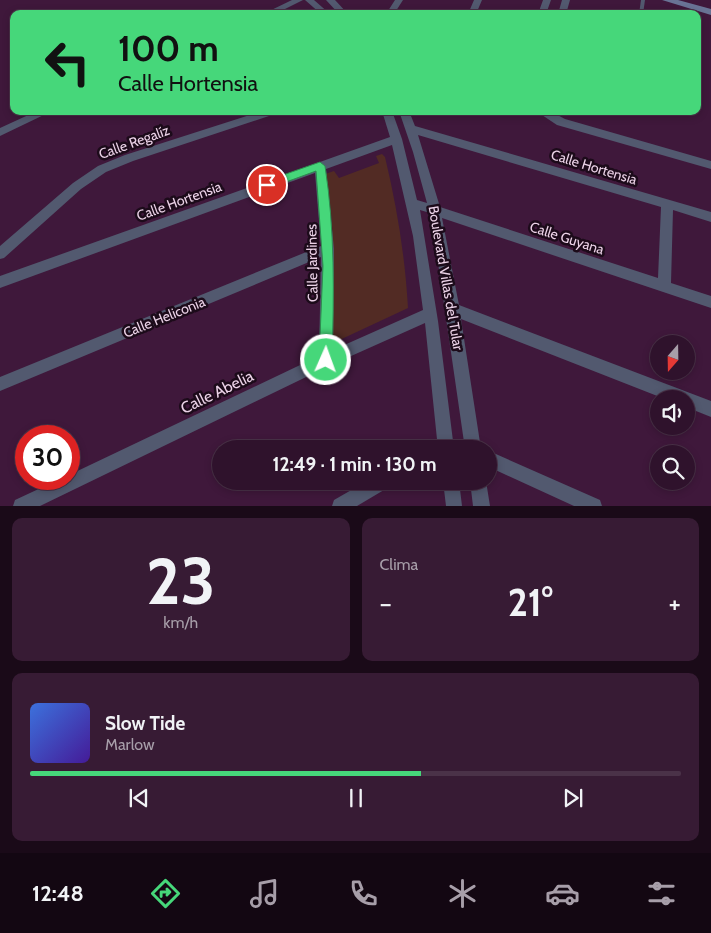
<!DOCTYPE html>
<html lang="es">
<meta charset="utf-8">
<style>
:root{--surface:#2f122c;--page:#371b34;--text:#f1f3f6;--muted:#a79ea9;--line:#4a3248;--accent:#46d77a}
body{margin:0;font-family:Cabin,sans-serif;background:var(--page);color:var(--text);height:100vh;display:flex;flex-direction:column;font-size:19px;white-space:nowrap}
*{box-sizing:border-box;margin:0}
p{font-size:16px;color:var(--muted)}
.icon{flex:none;width:28px;height:28px;fill:none;stroke:currentColor;stroke-width:2;stroke-linecap:round;stroke-linejoin:round}
.map{position:relative;height:506px;overflow:hidden}
.drawer{display:flex;flex-direction:column;gap:12px;padding:12px;background:#1a0a18;flex:1}
.drawer>*{flex:none}
.guide{position:absolute;left:10px;top:10px;width:691px;height:105px;border-radius:10px;box-shadow:0 2px 8px #0003,0 0 0 1px var(--line);background:#46d77a;color:#111;overflow:hidden}
.needle{width:32px;rotate:200deg}
.fabs{position:absolute;left:650px;top:335px;display:grid;gap:10px}
.fabs a{display:grid;place-items:center;width:45px;height:45px;border-radius:50%;background:var(--surface);box-shadow:0 2px 8px #0003,0 0 0 1px var(--line);font-size:25px}
.speed{position:absolute;left:15px;top:425px;display:flex;gap:10px;font-size:25px;font-weight:700;text-align:center}
.speed>*{display:grid;place-content:center;width:65px;height:65px;border-radius:50%;background:var(--surface);box-shadow:0 2px 8px #0003,0 0 0 1px var(--line);line-height:1}
.speed .limit{border:8px solid #d22;background:#fff;color:#111}
.pin{position:absolute;display:grid;place-items:center;width:42px;height:42px;color:#fff;margin:-21px;border:2px solid #fff;border-radius:50%;box-shadow:0 1px 5px #0007}
.me{position:absolute;width:55px;margin:-28px;rotate:2deg;stroke-linejoin:round;filter:drop-shadow(0 0 4px #0008)}
.turn{display:flex;align-items:center;gap:18px;height:105px;padding:0 25px;font-size:22px}
.turn .icon{width:65px;height:65px;stroke-width:2.5}
.turn b{display:block;font-size:35px;line-height:42px}
.big{font-size:38px;font-weight:700;line-height:1.1}
.drawer .widget{flex:1;display:flex;flex-direction:column;justify-content:center;gap:8px;min-width:0;padding:0 18px;border-radius:10px;background:var(--page)}
.drawer .dial{align-items:center;gap:0}
.dial b{font-size:65px;line-height:1}
.song{display:flex;align-items:center;gap:15px}
.cover{width:60px;height:60px;border-radius:8px;background:linear-gradient(135deg,hsl(220 70% 55%),hsl(260 70% 35%))}
.played{height:5px;border-radius:2px;background:linear-gradient(90deg,var(--accent) 60%,var(--line) 60%)}
.keys{display:flex;justify-content:space-around;direction:ltr}
.heat{display:flex;justify-content:space-between;align-items:center;font-size:28px;direction:ltr}
.drawer .tiles{flex:1;display:grid;gap:12px;grid-template-columns:1fr 1fr}
.widget:last-child{grid-column:span 2}
.trip{position:absolute;left:212px;top:440px;width:285px;height:50px;border-radius:25px;background:var(--surface);box-shadow:0 2px 8px #0003,0 0 0 1px var(--line);font-weight:700;line-height:50px;text-align:center}
.tabs{display:flex;height:80px;justify-content:space-around;align-items:center;background:#130712;color:var(--muted)}
.tabs .icon{width:35px;height:35px}
.tabs .active{color:var(--accent)}
.tabs b{font-size:22px;color:var(--text)}
.map>svg:first-child{display:block}
.green{fill:#522b24}
.lines{fill:none;stroke-linecap:round;stroke-linejoin:round}
.lane{fill:#52596f;fill-rule:evenodd}
.street{fill:#52596f;fill-rule:evenodd}
.secondary{fill:#697395;fill-rule:evenodd}
.route{fill:#46d77a;stroke:#2e8c4f}
.labels{text-anchor:middle;dominant-baseline:central;stroke-width:5;stroke-linejoin:round;paint-order:stroke}
.street-label{font-size:14px;fill:#ebd2e7;stroke:#1c0b1a}
.near-street-label{font-size:16px;fill:#ebd2e7;stroke:#1c0b1a}
</style>
<div class="map">
<svg width="711" height="506" viewBox="0 0 711 506">
<rect width="100%" height="100%" fill="#3f183b"/>
<path class="green" d="M382,154L385,157C397,207 405,256 408,308L331,344C333,287 337,230 325,174L334,171L339,178L379,163L376,156Z"/>
<g class="lines">
<path class="lane" d="M641,0H645L643,14H639Z"/>
<path class="street" d="M292,0H303L275,14H263Z
M305,0H314L330,14H321Z
M326,0H335L348,14H339Z
M395,0H403L394,14H386Z
M474,0H482L476,14H468Z
M543,0H551L546,14H538Z
M562,0H570L566,14H558Z
M37,111H52L0,136V128Z
M262,111H279L278,113L133,161L106,172L81,189L4,258L0,259V246L73,183L98,166L125,155Z
M382,111H392L402,139L417,200L427,203L413,152L399,111H409L415,126L711,212V222L673,210L671,283L711,296V308L442,218L459,305L711,401V417L686,407V399H665L461,319L481,449H465L434,235L430,213L420,210L438,321L454,449H438L425,323L331,365L40,506H13L15,500L60,479H69V475L319,356L321,257L0,391V377L321,246L315,173L0,288V276L390,137ZM418,135L661,207L658,278L440,207ZM392,145L413,236L423,310L333,350L334,249L326,169Z
M536,111H550L565,119L711,161V169L557,125Z
M489,451L600,500L602,506H574L489,467Z
M367,481H391L389,487L357,506H332L334,500Z
M443,481H459L462,506H446Z
M470,481H486L490,506H473Z"/>
<path class="secondary" d="M662,0H678L711,9V15Z"/>
</g>
<path class="route" d="M320,162L325,166C335,230 334,294 332,360L330,364L326,366L321,364L319,360L323,266L316,171L267,189L261,185L263,182Z"/>
<g class="labels">
<g class="street-label">
<text transform="translate(134 142) rotate(-20)">Calle Regalíz</text>
<text transform="translate(594 167) rotate(17)">Calle Hortensia</text>
<text transform="translate(179 201) rotate(-20)">Calle Hortensia</text>
<text transform="translate(567 238) rotate(18)">Calle Guyana</text>
<text transform="translate(312 263) rotate(-91)">Calle Jardines</text>
<text transform="translate(446 278) rotate(80)">Boulevard Villas del Tular</text>
<text transform="translate(164 317) rotate(-22)">Calle Heliconia</text>
</g>
<g class="near-street-label">
<text transform="translate(217 392) rotate(-26)">Calle Abelia</text>
</g>
</g>
</svg>
<div class="fabs">
<a><svg class="needle" viewBox="-14 -14 28 28"><path d="M0-13l5 13h-10z" fill="#e53935"/><path d="M0 13l5-13h-10z" fill="#a79ea9"/></svg></a>
<a><svg class="icon" aria-label="sound" viewBox="0 0 24 24"><path d="M4 9h4l5-4v14l-5-4H4zM17 9q2 3 0 6"/></svg></a>
<a><svg class="icon" aria-label="search" viewBox="0 0 24 24"><circle cx="10" cy="10" r="6"/><path d="M15 15l6 6"/></svg></a>
</div>
<div class="speed"><div class="limit">30</div></div>
<div class="pin" style="left:267px;top:185px;background:#d93025"><svg class="icon" aria-label="arrive" viewBox="0 0 24 24"><path d="M6 21V4h12l-3 4 3 4H6"/></svg></div>
<svg class="me" style="left:326px;top:360px" viewBox="-20 -20 40 40"><circle r="17" fill="#46d77a" stroke="#fff" stroke-width="3"/><path d="M0-11L8 9 0 5-8 9z" fill="#fff"/></svg>
<div class="trip">12:49 · 1 min · 130 m</div>
<div class="guide">
<div class="turn"><svg class="icon" aria-label="left" viewBox="0 0 24 24"><path d="M17 20v-9H6M10 6l-5 5 5 5"/></svg><div><b>100 m</b>Calle Hortensia</div></div>
</div>
</div>
<section class="drawer">
<div class="tiles">
<div class="widget dial"><b>23</b><p>km/h</p></div>
<div class="widget"><p>Clima</p>
<div class="heat"><a>−</a><b class="big">21°</b><a>+</a></div>
</div>
<div class="widget">
<div class="song"><i class="cover"></i><div><b>Slow Tide</b><p>Marlow</p></div></div>
<div class="played"></div>
<div class="keys"><svg class="icon" aria-label="previous" viewBox="0 0 24 24"><path d="M18 5L8 12l10 7zM5 5v14"/></svg><svg class="icon" aria-label="pause" viewBox="0 0 24 24"><path d="M8 5v14M16 5v14"/></svg><svg class="icon" aria-label="next" viewBox="0 0 24 24"><path d="M6 5l10 7-10 7zM19 5v14"/></svg></div>
</div>
</div>
</section>
<nav class="tabs">
<b>12:48</b>
<svg class="icon active" aria-label="directions" viewBox="0 0 24 24"><path d="M12 3l9 9-9 9-9-9zM9 14v-3h6M13 9l2 2-2 2"/></svg>
<svg class="icon" aria-label="music" viewBox="0 0 24 24"><path d="M9 18V5l10-2v13"/><circle cx="6" cy="18" r="3"/><circle cx="16" cy="16" r="3"/></svg>
<svg class="icon" aria-label="phone" viewBox="0 0 24 24"><path d="M5 4h4l2 5-3 2q2 4 5 5l2-3 5 2v4C11 20 4 13 5 4z"/></svg>
<svg class="icon" aria-label="climate" viewBox="0 0 24 24"><path d="M12 3v18M4 7l16 10M4 17L20 7"/></svg>
<svg class="icon" aria-label="car" viewBox="0 0 24 24"><path d="M5 17H2v-5l4-1 3-4h7l3 4 3 1v5h-3M9 17h6M6 11h13"/><circle cx="7" cy="17" r="2"/><circle cx="17" cy="17" r="2"/></svg>
<svg class="icon" aria-label="filters" viewBox="0 0 24 24"><path d="M4 7h16M4 17h16"/><circle cx="9" cy="7" r="2"/><circle cx="15" cy="17" r="2"/></svg>
</nav>
